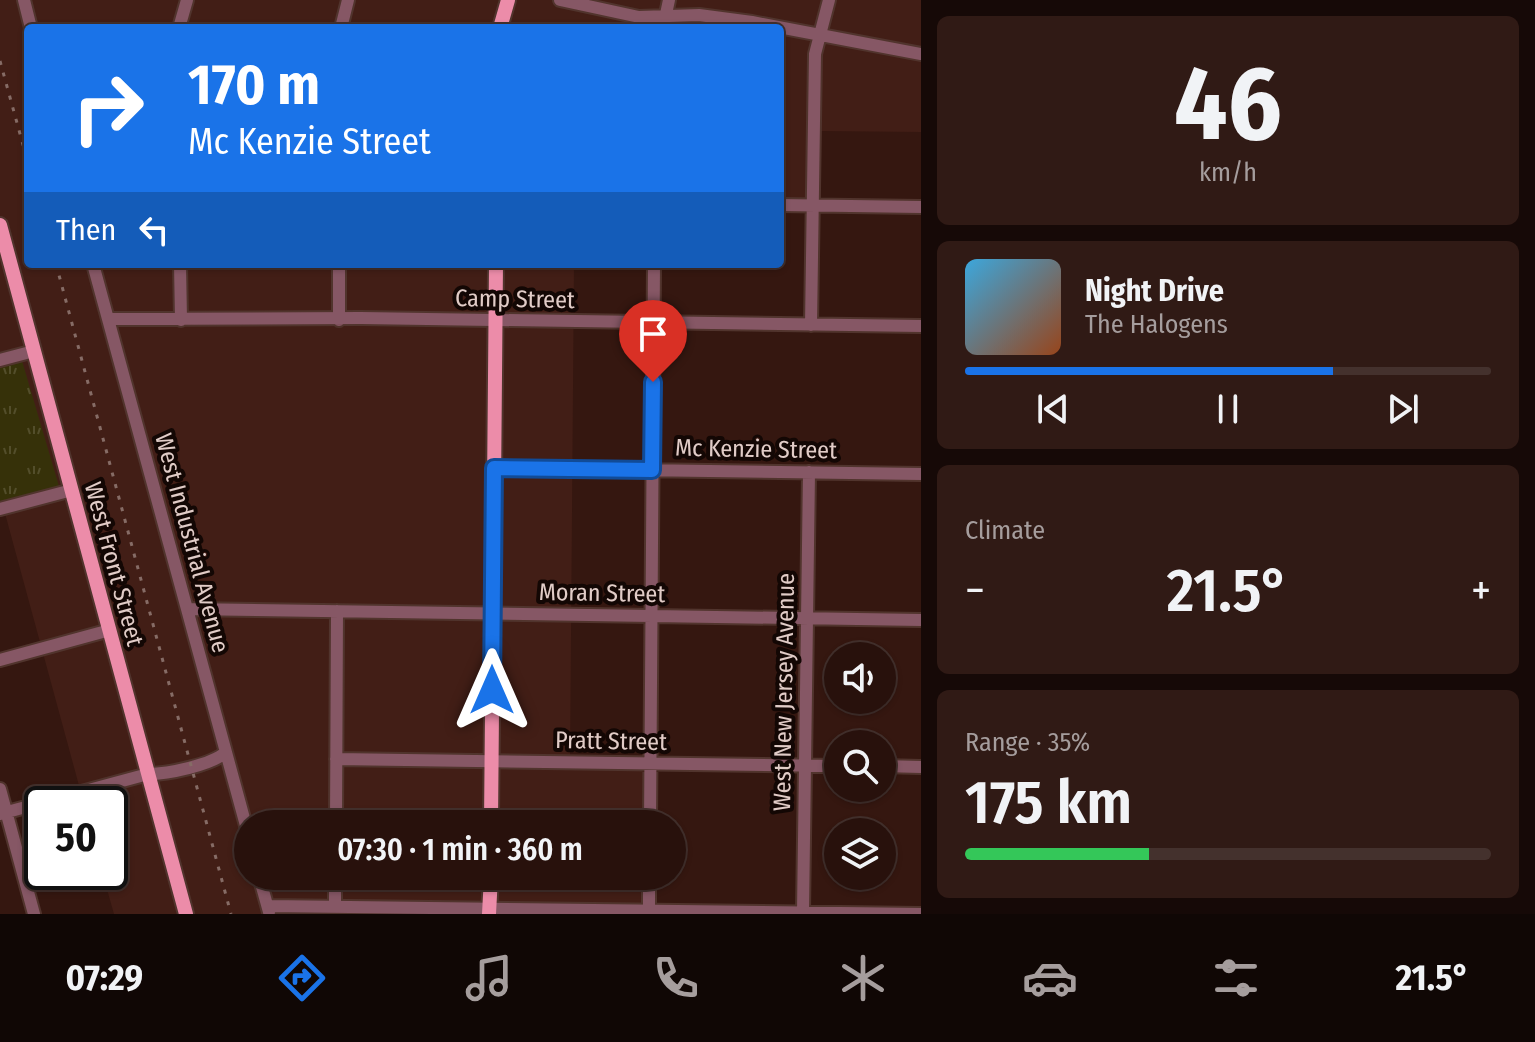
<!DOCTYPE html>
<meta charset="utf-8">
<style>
:root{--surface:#28110c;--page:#301a15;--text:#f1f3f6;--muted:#a59d9d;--line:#44312d;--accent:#1a73e8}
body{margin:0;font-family:"Fira Sans Condensed",sans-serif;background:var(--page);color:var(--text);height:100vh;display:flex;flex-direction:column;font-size:30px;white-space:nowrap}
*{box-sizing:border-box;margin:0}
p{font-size:26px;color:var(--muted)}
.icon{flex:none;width:44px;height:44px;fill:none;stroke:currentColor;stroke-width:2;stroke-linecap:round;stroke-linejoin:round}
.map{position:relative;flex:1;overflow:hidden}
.side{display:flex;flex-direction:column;gap:16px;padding:16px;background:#160907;width:614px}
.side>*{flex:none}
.guide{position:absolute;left:24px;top:24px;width:760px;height:244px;border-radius:8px;box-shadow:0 2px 6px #0004,0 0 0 2px var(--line);background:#1a73e8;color:#fff;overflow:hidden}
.fabs{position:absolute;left:824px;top:642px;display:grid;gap:16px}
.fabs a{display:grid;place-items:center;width:72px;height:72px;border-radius:50%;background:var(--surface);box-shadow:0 2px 6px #0004,0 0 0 2px var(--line);font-size:40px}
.speed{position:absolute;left:24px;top:786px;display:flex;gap:16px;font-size:40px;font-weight:700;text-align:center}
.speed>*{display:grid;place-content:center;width:104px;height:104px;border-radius:50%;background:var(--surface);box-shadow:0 2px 6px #0004,0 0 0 2px var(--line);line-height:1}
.speed .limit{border:4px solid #111;border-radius:12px;background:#fff;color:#111}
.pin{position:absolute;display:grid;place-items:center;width:68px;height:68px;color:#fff;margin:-82px -34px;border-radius:50% 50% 50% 0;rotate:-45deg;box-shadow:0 0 8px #0007}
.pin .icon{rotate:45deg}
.me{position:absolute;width:88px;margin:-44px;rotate:0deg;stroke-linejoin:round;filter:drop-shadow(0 0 6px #0008)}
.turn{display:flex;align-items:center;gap:28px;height:168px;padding:0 32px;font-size:36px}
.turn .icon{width:104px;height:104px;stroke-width:2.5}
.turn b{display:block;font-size:56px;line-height:68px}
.then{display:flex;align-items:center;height:76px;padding:0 32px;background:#0003;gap:16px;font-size:30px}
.big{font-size:60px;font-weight:600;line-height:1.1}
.side .tile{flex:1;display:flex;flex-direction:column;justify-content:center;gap:12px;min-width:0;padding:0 28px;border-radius:12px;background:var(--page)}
.side .dial{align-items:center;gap:0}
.dial b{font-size:104px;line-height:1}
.song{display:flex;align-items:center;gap:24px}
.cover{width:96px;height:96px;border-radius:12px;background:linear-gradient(135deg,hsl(200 70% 55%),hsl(20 70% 35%))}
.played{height:8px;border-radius:4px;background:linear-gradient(90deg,var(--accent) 70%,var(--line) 70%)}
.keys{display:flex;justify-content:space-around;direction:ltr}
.heat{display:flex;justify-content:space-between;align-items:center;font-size:44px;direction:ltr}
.charge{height:12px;border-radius:6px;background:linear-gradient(90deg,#34c759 35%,var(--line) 0)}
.trip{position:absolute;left:234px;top:810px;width:452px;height:80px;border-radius:40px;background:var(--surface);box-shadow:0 2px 6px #0004,0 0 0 2px var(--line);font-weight:600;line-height:80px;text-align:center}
.tab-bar{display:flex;height:128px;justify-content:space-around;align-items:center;background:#100705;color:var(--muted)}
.tab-bar .icon{width:56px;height:56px}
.tab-bar .on{color:var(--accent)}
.tab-bar b{font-size:36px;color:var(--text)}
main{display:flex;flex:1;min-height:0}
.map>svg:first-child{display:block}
.built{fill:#421e16}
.grass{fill:url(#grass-tufts)}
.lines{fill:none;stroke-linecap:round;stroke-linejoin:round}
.minor-casing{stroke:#51342d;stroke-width:16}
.major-casing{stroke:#51342d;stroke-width:18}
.minor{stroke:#865765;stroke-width:12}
.major{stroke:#ec8ca9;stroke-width:14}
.rail{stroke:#866c66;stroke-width:3;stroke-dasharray:4 8;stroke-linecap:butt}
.route-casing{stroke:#114b97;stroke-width:20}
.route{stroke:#1a73e8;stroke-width:14}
.labels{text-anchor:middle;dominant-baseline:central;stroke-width:8;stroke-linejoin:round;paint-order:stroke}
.street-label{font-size:24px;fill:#e1ccc7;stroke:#130704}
</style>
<main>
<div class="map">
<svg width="921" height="914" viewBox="0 0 921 914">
<defs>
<pattern id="grass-tufts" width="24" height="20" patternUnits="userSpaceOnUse" patternTransform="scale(2)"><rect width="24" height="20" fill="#363109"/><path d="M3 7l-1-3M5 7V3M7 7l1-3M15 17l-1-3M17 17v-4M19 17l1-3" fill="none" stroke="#534e2b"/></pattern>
</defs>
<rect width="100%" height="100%" fill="#351710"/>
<path class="built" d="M0,0H921V132L818,131L816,204L780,203V28H28V264H574L570,762L652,764V824H248V876H651V911L892,914H114L102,872H110V804H84L0,495Z"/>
<path class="grass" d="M20,354L61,493L0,509V360Z"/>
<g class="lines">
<defs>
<path id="minor" d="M24,0L31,28
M560,0L639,17L699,15L752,22L921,54
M179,28L187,0
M341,28L348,0
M663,28L669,0
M780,205L921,207
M93,264L248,833
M180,264L181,320
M339,264V320
M108,319L361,318L921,326
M811,325L815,54L829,0
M0,360L34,351
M494,468L921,474
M0,509L72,490
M187,609L921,620
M0,660L110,630
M336,759L838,766
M882,766L921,767
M0,789L34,914
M0,814L148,774C168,774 212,765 226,752
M336,824L337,611
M650,824L654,264
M259,876L269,912
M268,906L921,914
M335,907V876
M649,910V876
M803,912L809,472"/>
<path id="major" d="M500,28L508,0
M0,225L186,914
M491,824L496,264
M489,914L491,876"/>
</defs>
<use href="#minor" class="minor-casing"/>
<use href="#major" class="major-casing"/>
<use href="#minor" class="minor"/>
<use href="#major" class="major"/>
<path class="rail" d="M0,61L28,163
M56,264L231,914"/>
</g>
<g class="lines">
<defs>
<path id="route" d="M492,690L494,468L652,470L653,382"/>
</defs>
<use href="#route" class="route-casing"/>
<use href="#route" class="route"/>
</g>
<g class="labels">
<g class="street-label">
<text transform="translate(515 299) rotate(1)">Camp Street</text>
<text transform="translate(756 449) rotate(1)">Mc Kenzie Street</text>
<text transform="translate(192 543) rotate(75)">West Industrial Avenue</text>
<text transform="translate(114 564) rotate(75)">West Front Street</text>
<text transform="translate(602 593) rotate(1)">Moran Street</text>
<text transform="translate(784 692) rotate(-89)">West New Jersey Avenue</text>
<text transform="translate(611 741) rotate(1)">Pratt Street</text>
</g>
</g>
</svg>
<div class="fabs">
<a><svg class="icon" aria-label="sound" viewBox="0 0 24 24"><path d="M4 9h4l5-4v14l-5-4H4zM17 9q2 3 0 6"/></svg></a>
<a><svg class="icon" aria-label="search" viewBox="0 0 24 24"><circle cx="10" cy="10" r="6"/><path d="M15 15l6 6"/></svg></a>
<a><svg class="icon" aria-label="layers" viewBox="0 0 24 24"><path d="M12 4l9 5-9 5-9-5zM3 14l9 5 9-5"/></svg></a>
</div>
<div class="speed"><div class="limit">50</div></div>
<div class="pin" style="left:653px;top:382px;background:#d93025"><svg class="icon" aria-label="arrive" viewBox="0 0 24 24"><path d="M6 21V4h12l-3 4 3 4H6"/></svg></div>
<svg class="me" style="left:492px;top:690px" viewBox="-20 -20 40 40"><path d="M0-17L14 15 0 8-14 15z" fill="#1a73e8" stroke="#fff" stroke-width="4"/></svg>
<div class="trip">07:30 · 1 min · 360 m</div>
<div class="guide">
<div class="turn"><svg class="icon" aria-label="right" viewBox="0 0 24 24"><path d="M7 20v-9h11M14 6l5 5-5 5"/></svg><div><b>170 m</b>Mc Kenzie Street</div></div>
<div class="then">Then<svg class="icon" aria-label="left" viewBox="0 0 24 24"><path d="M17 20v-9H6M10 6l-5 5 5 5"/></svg></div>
</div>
</div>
<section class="side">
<div class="tile dial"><b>46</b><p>km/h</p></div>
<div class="tile">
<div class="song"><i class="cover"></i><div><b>Night Drive</b><p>The Halogens</p></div></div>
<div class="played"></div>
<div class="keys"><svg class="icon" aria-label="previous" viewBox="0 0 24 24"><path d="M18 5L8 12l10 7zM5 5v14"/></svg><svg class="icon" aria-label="pause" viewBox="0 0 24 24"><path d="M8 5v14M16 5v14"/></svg><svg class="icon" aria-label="next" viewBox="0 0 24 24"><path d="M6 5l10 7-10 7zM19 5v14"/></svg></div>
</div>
<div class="tile"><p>Climate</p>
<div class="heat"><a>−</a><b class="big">21.5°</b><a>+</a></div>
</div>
<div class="tile"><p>Range · 35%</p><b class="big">175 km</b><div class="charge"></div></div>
</section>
</main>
<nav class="tab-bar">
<b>07:29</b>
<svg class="icon on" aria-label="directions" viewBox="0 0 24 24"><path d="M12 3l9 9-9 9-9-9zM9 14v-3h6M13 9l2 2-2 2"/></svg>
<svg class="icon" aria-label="music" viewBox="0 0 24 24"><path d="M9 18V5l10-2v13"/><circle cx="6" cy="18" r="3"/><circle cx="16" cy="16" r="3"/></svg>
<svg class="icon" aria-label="phone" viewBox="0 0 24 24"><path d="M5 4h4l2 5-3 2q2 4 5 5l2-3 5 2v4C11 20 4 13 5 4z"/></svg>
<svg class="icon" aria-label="climate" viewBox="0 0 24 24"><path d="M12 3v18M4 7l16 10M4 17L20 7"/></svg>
<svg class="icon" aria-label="car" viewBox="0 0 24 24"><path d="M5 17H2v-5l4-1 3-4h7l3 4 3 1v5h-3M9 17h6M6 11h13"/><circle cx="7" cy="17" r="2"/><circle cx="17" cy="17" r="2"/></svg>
<svg class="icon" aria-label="filters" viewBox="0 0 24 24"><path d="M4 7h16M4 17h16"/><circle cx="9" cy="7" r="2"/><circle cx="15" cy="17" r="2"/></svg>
<b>21.5°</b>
</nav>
